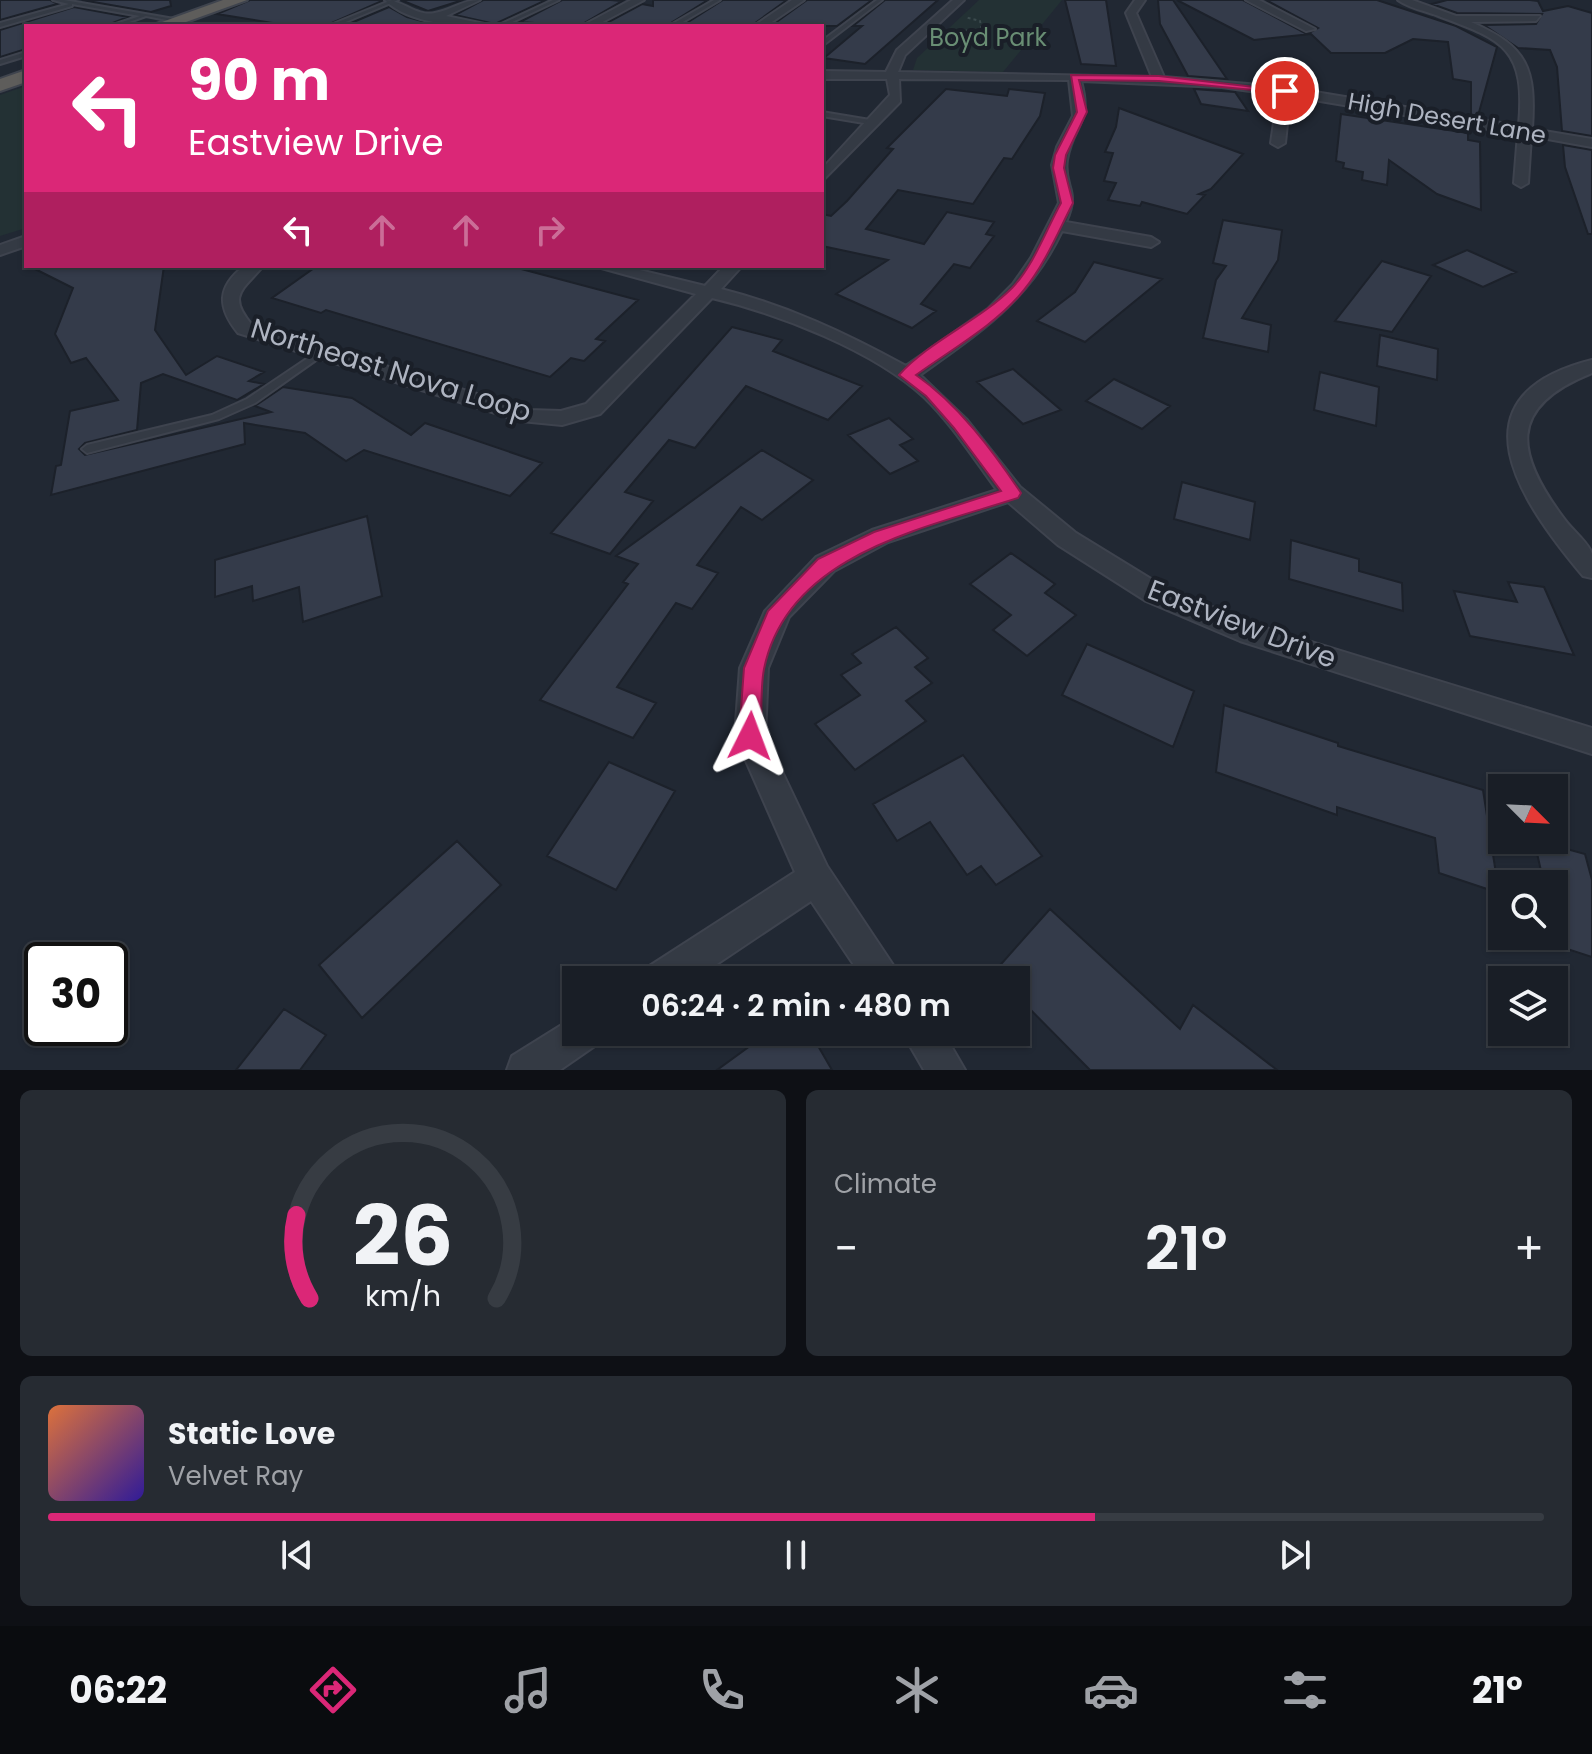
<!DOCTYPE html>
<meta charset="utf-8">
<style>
:root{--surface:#191e26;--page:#262b32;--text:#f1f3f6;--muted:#9fa2a7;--line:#373c43;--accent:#db2777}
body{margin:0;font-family:Poppins,sans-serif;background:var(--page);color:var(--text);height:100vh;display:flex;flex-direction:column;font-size:30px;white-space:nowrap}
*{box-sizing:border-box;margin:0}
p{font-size:26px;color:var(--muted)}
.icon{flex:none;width:44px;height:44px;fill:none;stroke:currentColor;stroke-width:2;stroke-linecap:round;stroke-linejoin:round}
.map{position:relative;height:1070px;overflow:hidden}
.panel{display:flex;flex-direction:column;gap:20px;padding:20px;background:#0e1015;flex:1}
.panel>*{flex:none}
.banner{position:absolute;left:24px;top:24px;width:800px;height:244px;border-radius:0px;box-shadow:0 2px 6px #0004,0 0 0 2px var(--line);background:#db2777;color:#fff;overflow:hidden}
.needle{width:52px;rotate:114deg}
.buttons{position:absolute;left:1488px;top:774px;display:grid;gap:16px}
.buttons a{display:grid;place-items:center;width:80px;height:80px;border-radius:0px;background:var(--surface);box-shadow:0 2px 6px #0004,0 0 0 2px var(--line);font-size:40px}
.speed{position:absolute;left:24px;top:942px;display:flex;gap:16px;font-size:40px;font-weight:700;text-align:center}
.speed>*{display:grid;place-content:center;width:104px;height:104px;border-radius:50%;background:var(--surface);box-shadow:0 2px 6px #0004,0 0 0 2px var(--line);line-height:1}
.speed .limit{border:4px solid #111;border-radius:12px;background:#fff;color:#111}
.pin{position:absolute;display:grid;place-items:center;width:68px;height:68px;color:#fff;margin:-34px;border:4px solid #fff;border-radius:50%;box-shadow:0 2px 8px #0007}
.me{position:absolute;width:88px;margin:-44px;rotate:3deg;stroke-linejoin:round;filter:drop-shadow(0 0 6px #0008)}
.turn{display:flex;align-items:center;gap:28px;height:168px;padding:0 32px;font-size:36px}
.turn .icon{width:104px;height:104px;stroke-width:2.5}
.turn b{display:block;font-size:56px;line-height:68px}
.lanes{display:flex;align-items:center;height:76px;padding:0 32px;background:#0003;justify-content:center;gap:40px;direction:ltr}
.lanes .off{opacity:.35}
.big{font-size:60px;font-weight:600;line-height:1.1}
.panel .tile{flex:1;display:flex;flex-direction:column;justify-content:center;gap:12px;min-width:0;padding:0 28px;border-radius:12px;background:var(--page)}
.panel .dial{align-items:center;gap:0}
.dial svg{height:208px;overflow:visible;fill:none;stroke:var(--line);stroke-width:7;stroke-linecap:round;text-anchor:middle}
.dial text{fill:var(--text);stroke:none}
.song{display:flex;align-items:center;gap:24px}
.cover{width:96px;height:96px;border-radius:12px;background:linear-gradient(135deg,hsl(20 70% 55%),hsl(250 70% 35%))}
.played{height:8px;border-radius:4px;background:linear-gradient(90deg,var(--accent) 70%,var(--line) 70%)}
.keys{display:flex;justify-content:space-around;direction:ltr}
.heat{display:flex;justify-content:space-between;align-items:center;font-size:44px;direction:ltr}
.panel .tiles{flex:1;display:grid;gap:20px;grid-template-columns:1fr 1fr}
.tile:last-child{grid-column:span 2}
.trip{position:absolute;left:562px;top:966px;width:468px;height:80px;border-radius:0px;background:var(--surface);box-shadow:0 2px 6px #0004,0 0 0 2px var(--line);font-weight:600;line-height:80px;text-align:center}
.menu{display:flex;height:128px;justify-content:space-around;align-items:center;background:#0a0c0f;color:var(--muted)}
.menu .icon{width:56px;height:56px}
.menu .on{color:var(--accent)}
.menu b{font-size:36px;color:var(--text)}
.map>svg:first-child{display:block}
.green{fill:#233134}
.building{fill:#343b4a;stroke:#1c212a;stroke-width:2}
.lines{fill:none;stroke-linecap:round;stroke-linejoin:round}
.service-casing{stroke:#3e434e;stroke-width:4}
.minor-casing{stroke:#3e434e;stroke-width:4}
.trunk-casing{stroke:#3f444e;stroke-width:4}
.path{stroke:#3b4a4d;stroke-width:2;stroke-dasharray:3 3;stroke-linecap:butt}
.service{fill:#343a44;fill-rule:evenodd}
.minor{fill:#343a44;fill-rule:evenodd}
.trunk{fill:#5e5d5b;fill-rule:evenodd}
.route{fill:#db2777;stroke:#8e194d;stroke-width:2}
.labels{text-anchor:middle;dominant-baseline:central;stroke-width:8;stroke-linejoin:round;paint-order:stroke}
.far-park-label{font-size:24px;fill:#698e74;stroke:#1a1f28}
.far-street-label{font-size:24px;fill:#aeb4c1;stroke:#1a1f28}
.street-label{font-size:28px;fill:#aeb4c1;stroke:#1a1f28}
</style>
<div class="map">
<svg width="1592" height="1070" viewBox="0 0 1592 1070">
<rect width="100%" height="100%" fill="#212833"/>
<path class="green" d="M979,0H1062L1003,72L913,70L917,58Z
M26,86V228L0,236V95Z"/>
<path class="building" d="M0,0H50L57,4L0,20Z
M82,0H170L171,6L151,12Z
M250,0H382V1L325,26H291L217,14Z
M401,0H463L428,11Z
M483,0H546L495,24L455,15Z
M562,0H611L622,1L579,26L520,22Z
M653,0H708L666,26H601L642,4L653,6Z
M723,0H787L751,26H682Z
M807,0H872L837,26H771Z
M885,0H938L865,64L824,58L862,26H853Z
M1065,0H1106L1116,66L1081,64Z
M1158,0H1173L1227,79L1188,76L1160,24Z
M1177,0H1243L1307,34L1318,28L1266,0H1377L1456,26L1497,47L1478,116L1471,115V82L1453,79L1448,42L1413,39L1385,53H1331L1311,34L1254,40Z
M1447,0H1530L1538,1L1543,11L1568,6L1592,13V136L1562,131L1557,67L1550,50L1518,48L1484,25L1536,24L1542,14L1457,13L1432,4Z
M74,7L128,17L105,26H26V49L0,57V30Z
M389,7L407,17L441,26H344Z
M946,89L1007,96L1009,89L1045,93L1040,116L1012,159L1004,158L973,204L898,190L866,229L924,244L947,212L994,222L986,234L994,236L970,268L954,264L921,304L936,311L912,328L836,294L888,260L822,246V214L831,216L847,201L893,149L887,148Z
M1194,89L1235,92L1248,111L1201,104Z
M1119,108L1243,154L1211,189L1199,194L1205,195L1187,214L1142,202L1140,206L1108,200L1116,183L1104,181L1113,153L1105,152L1116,127Z
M1341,114L1468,133V140L1480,142L1481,210L1437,194L1389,160L1387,185L1362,180L1363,172L1343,168L1344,163L1336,161Z
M1563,145L1592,150V234H1588L1565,167Z
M1223,220L1282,230L1278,260L1242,318L1271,325L1268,352L1203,338L1216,280L1226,266L1213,263Z
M1467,250L1516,272L1483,287L1433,265Z
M1382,261L1431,276L1392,332L1335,321Z
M1094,262L1162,279L1085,342L1037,321L1075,292Z
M29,266H164L155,330L186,375L217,356L264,372L249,381L264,384L237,400L163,374L141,383L137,430L85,443L79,449L85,455L271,412L255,406L283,387L352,398L411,435L425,423L542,463L510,496L364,450L346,461L305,433L244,423L245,444L51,495L56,466L61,465L70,411L118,400L86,358L71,363L55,334L73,288Z
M317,266H510L638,300L596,339L605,341L584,361L571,358L550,377L326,310L321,313L272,298Z
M732,327L782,340L773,351L862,386L828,420L746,386L695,448L669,440L625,492L653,501L610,554L551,533Z
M1380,335L1438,349L1437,380L1377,366Z
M1013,369L1061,410L1023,424L977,382Z
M1320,372L1379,387L1376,426L1314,410Z
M1114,379L1170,406L1142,429L1086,401Z
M889,418L913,439L900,445L918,461L890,474L848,435Z
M762,450L813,480L762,520L741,507L697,565L718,573L692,609L676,603L617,687L656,703L633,738L540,700L628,584L623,582L638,564L616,556Z
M1182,482L1255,502L1250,540L1174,519Z
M367,516L382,596L303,622L299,587L253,601L252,586L215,597V560Z
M1291,540L1359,559V571L1402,583L1403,611L1289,579Z
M1011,553L1055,584L1045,593L1076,615L1027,656L993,630L1011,615L970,584Z
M1508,582L1544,587L1574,655L1470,636L1454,591L1517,602Z
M896,627L928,658L915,667L932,683L906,701L926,721L855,770L815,724L860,695L841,675L861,663L852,654Z
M1087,644L1194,691L1173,747L1062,695Z
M1224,705L1338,743V746L1483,790L1499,893L1439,873L1435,838L1337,807V815L1216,772Z
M963,755L1042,856L996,885L981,866L967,875L930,822L897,841L873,804Z
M609,762L675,791L616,890L547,856Z
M1534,840L1585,854L1592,880V957L1558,946L1554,884H1544Z
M457,841L501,885L362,1018L319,965Z
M1050,909L1180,1029L1193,1005L1277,1070H1090L1016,995V980H987Z
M284,1009L326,1035L300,1070H236Z
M769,1032H810L832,1070H717Z"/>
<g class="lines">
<defs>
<path id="service" d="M53,0H64L180,20L177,22L146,16L118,26H110L140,16L72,4V6L0,27V23L69,4Z
M392,0H398L336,26H328Z
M553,0H559L504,26H497Z
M714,0H720L676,26H669Z
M877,0H882L822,46V41Z
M26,52V56L0,64V60Z
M822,112L876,121L879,123L876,125L822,116Z
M320,350L325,353L323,355L255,403L219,419L87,453L82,449L87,445L212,415L247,399Z"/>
<path id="minor" d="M385,0C403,0 416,17 435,13C452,10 462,0 480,0L446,16L494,26C460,26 410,25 385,0Z
M631,0H644L595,26H582Z
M792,0H804L766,26H754Z
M953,0H964L905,55L898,72L1152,77L1126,13L1135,0H1145L1136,13L1164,77L1285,87L1519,126C1526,46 1503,40 1433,14C1421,10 1408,7 1398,0H1412L1456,16H1540L1536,21L1471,22C1528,47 1536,68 1532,129L1592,139V147L1531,136L1528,183L1521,187L1514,183L1518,134L1290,96L1285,143L1278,147L1271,143L1278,95L1222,87L1081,81C1093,125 1073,123 1067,160C1063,188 1081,189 1066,222L1151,237L1159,242L1151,247L1062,231C1028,302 981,331 920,375L967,420L1020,487L1076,533L1164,587L1256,625L1592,728V754L1240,641L1146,601L1058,545L1008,502L888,542L834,571L789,617L768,668L765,736L827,866L903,980H864L811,901L693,980H643L648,967L795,872L735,736L740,668L765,611L816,557L872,530L997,490C974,459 952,424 924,397C873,350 779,314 712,298L600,414L562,425L521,421L238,333C217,307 217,287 244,266H263C244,289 226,295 252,325L529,410L561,411L586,404L696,294L594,266H623L705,286L724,266H742L721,289C788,306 846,333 906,366L988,309L1013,284L1031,258L1059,203L1052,165L1057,147L1073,116L1069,80L899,79L900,102L822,181V169L890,95L887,79H822V71L886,72L897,50Z
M1246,0H1259L1315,29L1306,31Z
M26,236V246L0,255V245Z
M1592,360V373C1506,407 1515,454 1565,520C1572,530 1589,543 1592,554C1592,560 1592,571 1592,578L1583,576C1520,501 1448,396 1592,360Z
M576,1016V1032H602L596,1045L560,1070H507L512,1056Z
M902,1032H943L965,1070H924Z"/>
<path id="trunk" d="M223,0H247L175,26H151Z
M26,70V82L0,91V79Z"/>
</defs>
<use href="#service" class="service-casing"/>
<use href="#minor" class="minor-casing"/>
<use href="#trunk" class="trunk-casing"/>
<path class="path" d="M954,30L982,31L980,21L965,17
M960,32L969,44L963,52"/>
<use href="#service" class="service"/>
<use href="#minor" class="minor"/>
<use href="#trunk" class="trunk"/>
</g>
<path class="route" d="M1071,75L1159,76L1290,91L1285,93L1159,81L1079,80L1087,112L1066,155L1064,168L1073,203C1058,232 1045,264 1024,290C997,324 952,349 916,375C958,404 993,451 1021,493L1018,498C925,528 787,554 764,669C760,690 762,714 761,736L758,743L750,746L742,743L739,736L744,668L768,611L818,559L874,532L1001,491L954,428L926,396L899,375C929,341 979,321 1012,288C1034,265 1046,230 1061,203L1053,168L1055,155L1077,112Z"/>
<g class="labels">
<g class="far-park-label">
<text x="988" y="37">Boyd Park</text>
</g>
<g class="far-street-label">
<text transform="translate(1447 118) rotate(10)">High Desert Lane</text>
</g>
<g class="street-label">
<text transform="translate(391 370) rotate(17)">Northeast Nova Loop</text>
<text transform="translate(1242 624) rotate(21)">Eastview Drive</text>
</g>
</g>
</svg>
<div class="buttons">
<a><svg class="needle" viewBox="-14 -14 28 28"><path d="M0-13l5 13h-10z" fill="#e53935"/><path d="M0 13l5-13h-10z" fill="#9fa2a7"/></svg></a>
<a><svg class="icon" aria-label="search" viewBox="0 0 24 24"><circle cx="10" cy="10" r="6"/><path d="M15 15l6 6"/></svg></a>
<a><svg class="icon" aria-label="layers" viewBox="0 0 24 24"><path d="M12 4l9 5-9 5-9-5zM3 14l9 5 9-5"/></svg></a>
</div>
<div class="speed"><div class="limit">30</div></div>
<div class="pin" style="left:1285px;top:91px;background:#d93025"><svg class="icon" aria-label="arrive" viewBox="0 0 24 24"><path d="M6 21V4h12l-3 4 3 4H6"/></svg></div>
<svg class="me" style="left:750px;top:736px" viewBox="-20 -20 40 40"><path d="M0-17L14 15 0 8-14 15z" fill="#db2777" stroke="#fff" stroke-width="4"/></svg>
<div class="trip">06:24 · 2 min · 480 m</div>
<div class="banner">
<div class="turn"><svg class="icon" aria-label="left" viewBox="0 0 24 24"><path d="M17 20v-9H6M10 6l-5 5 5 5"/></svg><div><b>90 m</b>Eastview Drive</div></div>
<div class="lanes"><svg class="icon" aria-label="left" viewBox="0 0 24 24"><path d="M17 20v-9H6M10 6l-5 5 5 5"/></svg><svg class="icon off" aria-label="ahead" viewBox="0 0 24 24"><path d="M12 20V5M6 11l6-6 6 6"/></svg><svg class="icon off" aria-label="ahead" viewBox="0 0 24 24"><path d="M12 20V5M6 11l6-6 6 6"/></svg><svg class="icon off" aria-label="right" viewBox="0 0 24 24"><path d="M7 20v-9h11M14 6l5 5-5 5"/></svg></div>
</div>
</div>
<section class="panel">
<div class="tiles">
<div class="tile dial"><svg viewBox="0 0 100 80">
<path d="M14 69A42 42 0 1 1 86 69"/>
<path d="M14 69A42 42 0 0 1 9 37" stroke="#db2777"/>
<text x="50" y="56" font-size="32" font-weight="700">26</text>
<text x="50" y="72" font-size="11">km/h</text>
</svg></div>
<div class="tile"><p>Climate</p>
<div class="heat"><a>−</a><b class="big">21°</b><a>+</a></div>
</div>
<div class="tile">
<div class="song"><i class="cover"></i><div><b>Static Love</b><p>Velvet Ray</p></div></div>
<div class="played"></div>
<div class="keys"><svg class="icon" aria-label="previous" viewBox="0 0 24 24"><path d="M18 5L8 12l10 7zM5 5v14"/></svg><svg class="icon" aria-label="pause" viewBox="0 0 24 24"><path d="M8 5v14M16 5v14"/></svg><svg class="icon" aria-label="next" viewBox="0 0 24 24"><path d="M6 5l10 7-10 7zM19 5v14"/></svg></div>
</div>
</div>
</section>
<nav class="menu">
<b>06:22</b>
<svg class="icon on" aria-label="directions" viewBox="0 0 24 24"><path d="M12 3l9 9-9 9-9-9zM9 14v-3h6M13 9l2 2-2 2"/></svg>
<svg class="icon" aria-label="music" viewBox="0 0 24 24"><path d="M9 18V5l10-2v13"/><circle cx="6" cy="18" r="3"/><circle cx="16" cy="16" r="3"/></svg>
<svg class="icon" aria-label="phone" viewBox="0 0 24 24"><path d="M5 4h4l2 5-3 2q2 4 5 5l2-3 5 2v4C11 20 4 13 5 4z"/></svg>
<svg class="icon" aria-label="climate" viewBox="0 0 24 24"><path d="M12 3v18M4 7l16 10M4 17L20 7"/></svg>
<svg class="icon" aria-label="car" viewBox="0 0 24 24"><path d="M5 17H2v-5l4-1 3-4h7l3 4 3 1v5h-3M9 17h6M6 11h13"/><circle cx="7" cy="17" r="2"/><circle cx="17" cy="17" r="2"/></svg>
<svg class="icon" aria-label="filters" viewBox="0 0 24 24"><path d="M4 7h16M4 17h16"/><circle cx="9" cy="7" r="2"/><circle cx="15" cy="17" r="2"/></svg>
<b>21°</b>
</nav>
